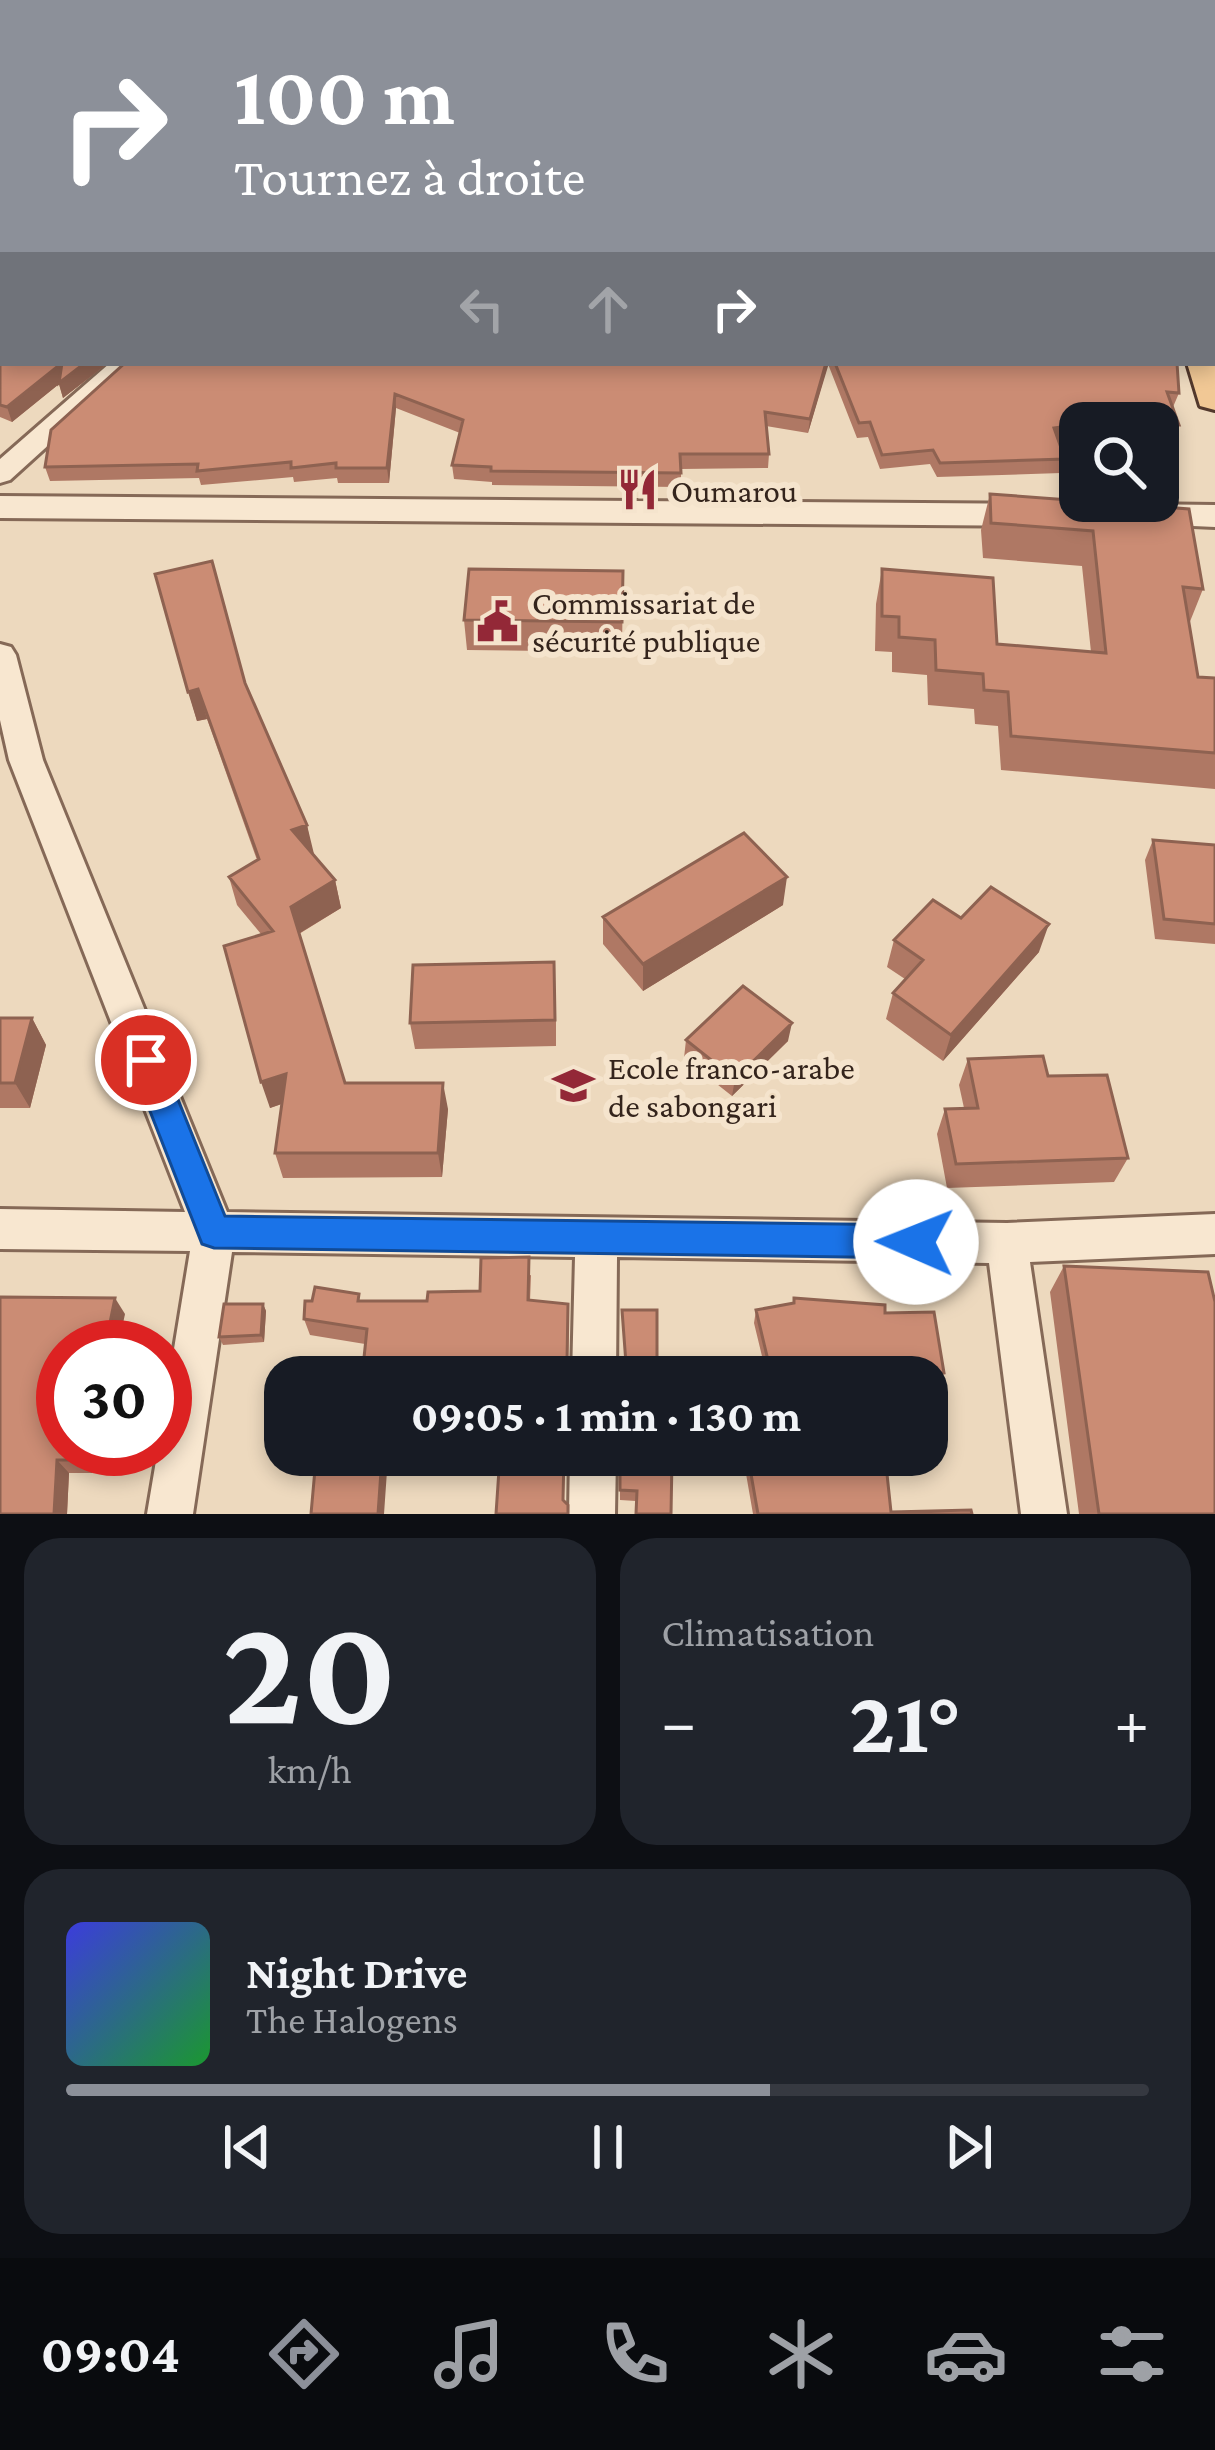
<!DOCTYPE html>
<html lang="fr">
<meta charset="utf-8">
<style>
:root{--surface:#171b24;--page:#20242c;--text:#f1f3f6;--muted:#9ea1a6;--line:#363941;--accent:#8c9099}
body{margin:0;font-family:"Crimson Pro",serif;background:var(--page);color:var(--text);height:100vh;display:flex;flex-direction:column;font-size:45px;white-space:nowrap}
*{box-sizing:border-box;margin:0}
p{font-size:39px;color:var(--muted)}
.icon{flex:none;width:66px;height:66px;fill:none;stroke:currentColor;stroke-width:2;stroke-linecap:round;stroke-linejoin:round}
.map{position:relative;height:1514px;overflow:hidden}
.side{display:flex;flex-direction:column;gap:24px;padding:24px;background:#0d0f14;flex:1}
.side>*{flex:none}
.banner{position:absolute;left:0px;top:0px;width:1215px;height:366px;box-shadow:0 6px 18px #0003;background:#8c9099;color:#fff;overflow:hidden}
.tools{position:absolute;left:1059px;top:402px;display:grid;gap:24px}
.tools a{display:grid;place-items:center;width:120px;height:120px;border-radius:24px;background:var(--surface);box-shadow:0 6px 18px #0003;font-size:60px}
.speed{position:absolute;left:36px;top:1320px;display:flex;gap:24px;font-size:60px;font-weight:700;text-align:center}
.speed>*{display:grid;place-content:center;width:156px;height:156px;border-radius:50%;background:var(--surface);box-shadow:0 6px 18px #0003;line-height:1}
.speed .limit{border:18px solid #d22;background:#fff;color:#111}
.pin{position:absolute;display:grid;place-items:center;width:102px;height:102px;color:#fff;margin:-51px;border:6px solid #fff;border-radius:50%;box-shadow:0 3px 12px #0007}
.me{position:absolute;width:132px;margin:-66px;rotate:271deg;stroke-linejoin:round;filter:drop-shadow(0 0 9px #0008)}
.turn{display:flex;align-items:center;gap:42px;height:252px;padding:0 36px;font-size:54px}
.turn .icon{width:156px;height:156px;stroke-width:2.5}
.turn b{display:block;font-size:84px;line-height:102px}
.lanes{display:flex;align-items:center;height:114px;padding:0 36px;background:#0003;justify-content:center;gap:60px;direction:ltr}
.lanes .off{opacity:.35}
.big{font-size:90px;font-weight:700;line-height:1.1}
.side .widget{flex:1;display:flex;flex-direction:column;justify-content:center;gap:18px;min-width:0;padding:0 42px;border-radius:36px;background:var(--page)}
.side .dial{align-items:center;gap:0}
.dial b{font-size:156px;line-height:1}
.song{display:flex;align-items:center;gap:36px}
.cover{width:144px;height:144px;border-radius:18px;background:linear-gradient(135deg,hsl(240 70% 55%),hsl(130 70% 35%))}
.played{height:12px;border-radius:6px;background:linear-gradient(90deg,var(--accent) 65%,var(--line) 65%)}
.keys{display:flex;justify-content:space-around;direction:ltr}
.heat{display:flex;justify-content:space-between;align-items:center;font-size:66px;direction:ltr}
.side .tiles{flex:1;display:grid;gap:24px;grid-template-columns:1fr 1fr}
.widget:last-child{grid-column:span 2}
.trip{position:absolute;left:264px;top:1356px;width:684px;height:120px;border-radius:36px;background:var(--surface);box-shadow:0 6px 18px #0003;font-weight:700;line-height:120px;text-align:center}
.menu{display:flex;height:192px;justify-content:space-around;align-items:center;background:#090b0e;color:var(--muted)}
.menu .icon{width:84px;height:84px}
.menu .on{color:var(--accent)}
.menu b{font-size:54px;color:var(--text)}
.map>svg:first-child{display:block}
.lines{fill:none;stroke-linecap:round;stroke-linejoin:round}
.minor-casing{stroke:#856957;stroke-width:6}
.tertiary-casing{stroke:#856957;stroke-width:6}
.primary-casing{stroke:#52382c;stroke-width:6}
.minor{fill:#f8e7d0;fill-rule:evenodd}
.tertiary{fill:#f8e7d0;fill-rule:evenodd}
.primary{fill:#f1c895;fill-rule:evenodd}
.wall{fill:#af7864}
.shaded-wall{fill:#8e6251}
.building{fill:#cb8c74;stroke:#8e6251;stroke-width:3}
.route{fill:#1a73e8;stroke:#114b97;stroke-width:3}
.labels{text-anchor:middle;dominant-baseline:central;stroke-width:12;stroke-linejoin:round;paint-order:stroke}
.poi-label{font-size:33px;fill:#34241c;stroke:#f5e4cd;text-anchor:start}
</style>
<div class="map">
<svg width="1215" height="1514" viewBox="0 0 1215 1514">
<rect width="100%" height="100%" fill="#edd9be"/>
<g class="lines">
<defs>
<path id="minor" d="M0,0H163L164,1L3,6Z
M110,363H139L10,480L0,483V459Z
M0,644L11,647L16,655L43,760L227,1212L1007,1223L1215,1214V1254L1030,1262L1067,1514H1021L989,1263L617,1257L616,1377H572L575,1257L232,1252L193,1514H147L158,1449H165V1404L190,1251L0,1249V1209L185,1212L9,760L0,720Z
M570,1455H616L615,1514H569Z"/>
<path id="tertiary" d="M0,496L1039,504L1051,507L1056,515L1051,523L1039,526L0,518Z
M1139,504L1215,505V527L1127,523L1122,515L1127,507Z"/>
<path id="primary" d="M1115,0H1145L1146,3H1116Z
M1212,352L1215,353V410L1200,406L1187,363H1212Z"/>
</defs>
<use href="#minor" class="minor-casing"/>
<use href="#tertiary" class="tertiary-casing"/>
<use href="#primary" class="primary-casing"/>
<use href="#minor" class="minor"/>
<use href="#tertiary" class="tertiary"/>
<use href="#primary" class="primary"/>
</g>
<path class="wall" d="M0,0L3,363H108L63,398L59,384L12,422L0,417Z
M1215,0V173L1212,168V3Z
M125,363H1177L1179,393L1173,407L1179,425L1174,439H1158V423H1080L1059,441L1065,459L1061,473L937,477L930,464L880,469L868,437L857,438L828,364L808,433L766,426L769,454L768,468L681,469V487L492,485V482L454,479L452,465L460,433L396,408L389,483H338L337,478L294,482L293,477L201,485L199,478L50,481L45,467Z
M990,494L1189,509L1203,589L1189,624L1198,677L1215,678V789L1001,770L998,726L975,724L974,709L928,705L927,675L892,672V652L875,651L876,604L882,569L997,644L1091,652L1082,566L983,558L981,530Z
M623,571L622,652L467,650L464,620Z
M155,574L245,683L307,825L312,854L335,880L341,908L299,934L345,1083L448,1109L442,1177L283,1178L275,1153L282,1104L270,1108L261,934L237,905L229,877L257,860L207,719L197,721Z
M1153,840L1215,845V944L1155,939L1145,860Z
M783,905L643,991L603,944V917Z
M961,918L1039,952L943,1061L886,1019L893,993L905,979L887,967L894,940Z
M556,990V1046L415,1049L410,1023Z
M0,1018H32L46,1045L30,1108H0Z
M686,1040L788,1041L732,1096L684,1058Z
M968,1059L1048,1076L1128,1158L1114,1182L947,1188L937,1134L945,1109L964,1108L959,1085Z
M1064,1266L1214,1302L1215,1514H1079L1050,1292Z
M531,1275L530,1301L569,1320L568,1362L573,1366L574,1377H362L365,1344L310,1335L304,1319L362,1301H427L480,1291Z
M263,1304L266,1311L264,1342L223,1345L219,1337Z
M756,1310L885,1313L944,1373L939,1385L927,1386V1377H767L754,1323Z
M125,1314L63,1449H97L92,1473H69L67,1514H0Z
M632,1455H885L891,1512L972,1514H753L745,1468L672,1470L636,1501L620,1500V1457L633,1458Z"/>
<path class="shaded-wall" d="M62,363H108L63,398L59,384L12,422L7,407Z
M826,363H829L808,433L810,419Z
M395,394L396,408L389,483L387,468Z
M1128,418L1126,423H1089Z
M1080,424V438L1050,442L1054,428Z
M198,689L207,719L197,721L188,692Z
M307,825L314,854L299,859L292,830Z
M787,877L783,905L643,991V964Z
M335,880L341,908L298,934L291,907Z
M1049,924L1039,952L943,1061L951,1035Z
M32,1018L46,1045L30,1108L15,1083Z
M792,1023L788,1041L732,1096L735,1079Z
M286,1074L295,1099L270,1108L261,1082Z
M443,1083L448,1109L442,1177L438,1153Z
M115,1298L125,1314L118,1347H105Z
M263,1304L266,1311L264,1342L261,1335Z
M83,1449H97L92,1473L80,1460Z
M382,1457L387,1471L384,1514H378Z
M57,1460L69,1473L67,1514H54Z"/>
<path class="building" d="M0,0H41L42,3H3V363H62L7,407L0,405Z
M108,0H1115L1117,3H108Z
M1168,0H1215V148L1212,143V3H1167Z
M62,363H85L59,383Z
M125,363H826L810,419L765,412L769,454H680L681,473L491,471V467L452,465L463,420L395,394L387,468H336V463L291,468V462L197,471L198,464L45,467L51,430Z
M835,363H1177L1179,393L1167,392L1179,425L1130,423L1128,418L1054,428L1065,459L940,463L933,450L882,455L870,422L859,423Z
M990,494L1189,509L1203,589L1183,587L1198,677L1215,678V753L1011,736L1008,692L984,690L983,674L936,670L935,640L899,637V617L882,616V569L993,578L997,644L1106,653L1093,531L991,523Z
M212,561L245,683L307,825L292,830L335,880L291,907L345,1083H443L438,1153H275L286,1074L261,1082L224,946L273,931L229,877L259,859L198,689L188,692L155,574Z
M469,569L623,571L622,622L464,620Z
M744,833L787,877L643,964L603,917Z
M1153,840L1215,845V924L1164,919Z
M991,887L1049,924L951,1035L893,993L923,960L894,940L933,900L961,918Z
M554,962L555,1020L410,1023L413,965Z
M743,986L792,1023L735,1079L686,1040Z
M0,1018H32L15,1083H0Z
M1043,1056L1048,1076L1107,1075L1128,1158L956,1164L945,1109L978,1108L968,1059Z
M529,1257L528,1300L568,1304L567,1361L573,1366V1377H362L367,1329L304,1319L305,1301H312L315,1287L359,1294L358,1301H427L428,1292L480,1291L481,1258Z
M1064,1266L1208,1272L1215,1302V1514H1099Z
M0,1297L115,1298L105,1347H63V1449H83L80,1460H57L54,1514H0Z
M794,1298L885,1305V1313L934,1312L944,1373L902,1377H772L756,1310L794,1303Z
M224,1304H263L261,1335L219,1337Z
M622,1310H657V1358H671L673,1377H627Z
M500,1455H564L563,1500L568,1505V1514H496Z
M634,1455H885L891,1512L971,1510L972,1514H758L748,1457L672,1459L671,1514H636L637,1491L620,1490V1457L634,1458Z
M382,1457L378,1514H311L316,1458Z"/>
<path class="route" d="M146,1046L157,1051L162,1060L225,1216L916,1225L928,1230L933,1242L928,1253L916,1258L214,1248L202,1244L130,1060L135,1051Z"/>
<defs>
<symbol id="restaurant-bare" viewBox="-9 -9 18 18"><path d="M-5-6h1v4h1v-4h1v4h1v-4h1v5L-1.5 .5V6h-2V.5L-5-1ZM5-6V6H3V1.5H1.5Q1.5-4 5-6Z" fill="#932837" stroke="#f5e4cd" stroke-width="2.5" paint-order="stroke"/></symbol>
<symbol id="civic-bare" viewBox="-9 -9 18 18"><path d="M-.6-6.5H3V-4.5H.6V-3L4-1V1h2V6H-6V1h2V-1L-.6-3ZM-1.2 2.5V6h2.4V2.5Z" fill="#932837" stroke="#f5e4cd" stroke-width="2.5" paint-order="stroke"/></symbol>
<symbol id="school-bare" viewBox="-9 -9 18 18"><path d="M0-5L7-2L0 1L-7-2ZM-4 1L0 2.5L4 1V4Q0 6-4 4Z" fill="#932837" stroke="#f5e4cd" stroke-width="2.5" paint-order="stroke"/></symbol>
</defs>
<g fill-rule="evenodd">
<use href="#restaurant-bare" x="608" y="460" width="59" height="59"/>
<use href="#civic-bare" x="468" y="592" width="59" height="59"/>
<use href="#school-bare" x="544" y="1056" width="59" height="59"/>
</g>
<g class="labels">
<g class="poi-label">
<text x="671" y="490">Oumarou</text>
<text x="532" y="602">Commissariat de<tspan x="532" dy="38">sécurité publique</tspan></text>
<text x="608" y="1067">Ecole franco-arabe<tspan x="608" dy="38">de sabongari</tspan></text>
</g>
</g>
</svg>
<div class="tools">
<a><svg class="icon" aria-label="search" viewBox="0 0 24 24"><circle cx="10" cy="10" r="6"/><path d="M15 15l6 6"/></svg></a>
</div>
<div class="speed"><div class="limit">30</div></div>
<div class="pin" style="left:146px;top:1060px;background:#d93025"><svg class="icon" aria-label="arrive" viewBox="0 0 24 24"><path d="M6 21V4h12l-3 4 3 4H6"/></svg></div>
<svg class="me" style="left:916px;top:1242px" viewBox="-20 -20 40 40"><circle r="19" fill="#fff"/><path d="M0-13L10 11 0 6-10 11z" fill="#1a73e8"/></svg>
<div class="trip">09:05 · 1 min · 130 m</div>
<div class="banner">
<div class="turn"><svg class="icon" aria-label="right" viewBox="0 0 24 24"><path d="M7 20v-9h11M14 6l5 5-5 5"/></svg><div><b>100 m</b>Tournez à droite</div></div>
<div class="lanes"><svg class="icon off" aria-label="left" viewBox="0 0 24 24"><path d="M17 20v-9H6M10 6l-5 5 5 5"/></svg><svg class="icon off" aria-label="ahead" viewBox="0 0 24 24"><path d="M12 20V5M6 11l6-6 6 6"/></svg><svg class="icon" aria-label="right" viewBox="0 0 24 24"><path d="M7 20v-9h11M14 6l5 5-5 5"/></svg></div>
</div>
</div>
<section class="side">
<div class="tiles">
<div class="widget dial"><b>20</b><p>km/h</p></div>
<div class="widget"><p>Climatisation</p>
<div class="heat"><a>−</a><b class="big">21°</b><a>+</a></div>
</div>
<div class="widget">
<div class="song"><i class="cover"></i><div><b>Night Drive</b><p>The Halogens</p></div></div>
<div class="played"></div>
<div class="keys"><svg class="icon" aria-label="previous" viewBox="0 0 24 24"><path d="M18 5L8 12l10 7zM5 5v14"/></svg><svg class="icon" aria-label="pause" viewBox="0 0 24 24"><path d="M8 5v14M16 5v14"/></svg><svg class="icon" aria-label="next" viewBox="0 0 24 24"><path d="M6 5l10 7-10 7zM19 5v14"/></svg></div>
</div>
</div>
</section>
<nav class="menu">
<b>09:04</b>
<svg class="icon on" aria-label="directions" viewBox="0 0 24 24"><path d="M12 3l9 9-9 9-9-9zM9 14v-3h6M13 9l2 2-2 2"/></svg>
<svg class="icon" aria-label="music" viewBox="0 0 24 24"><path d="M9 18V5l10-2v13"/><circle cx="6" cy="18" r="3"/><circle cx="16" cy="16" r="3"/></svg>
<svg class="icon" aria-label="phone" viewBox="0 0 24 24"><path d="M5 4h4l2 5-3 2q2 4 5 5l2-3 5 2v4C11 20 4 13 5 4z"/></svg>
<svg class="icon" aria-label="climate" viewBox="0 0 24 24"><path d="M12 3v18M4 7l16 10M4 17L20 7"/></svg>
<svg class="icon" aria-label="car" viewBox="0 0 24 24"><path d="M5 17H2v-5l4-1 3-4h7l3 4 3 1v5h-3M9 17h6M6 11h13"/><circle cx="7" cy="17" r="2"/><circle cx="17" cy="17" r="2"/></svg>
<svg class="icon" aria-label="filters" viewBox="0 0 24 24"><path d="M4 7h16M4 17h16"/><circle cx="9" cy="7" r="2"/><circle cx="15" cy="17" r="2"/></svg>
</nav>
